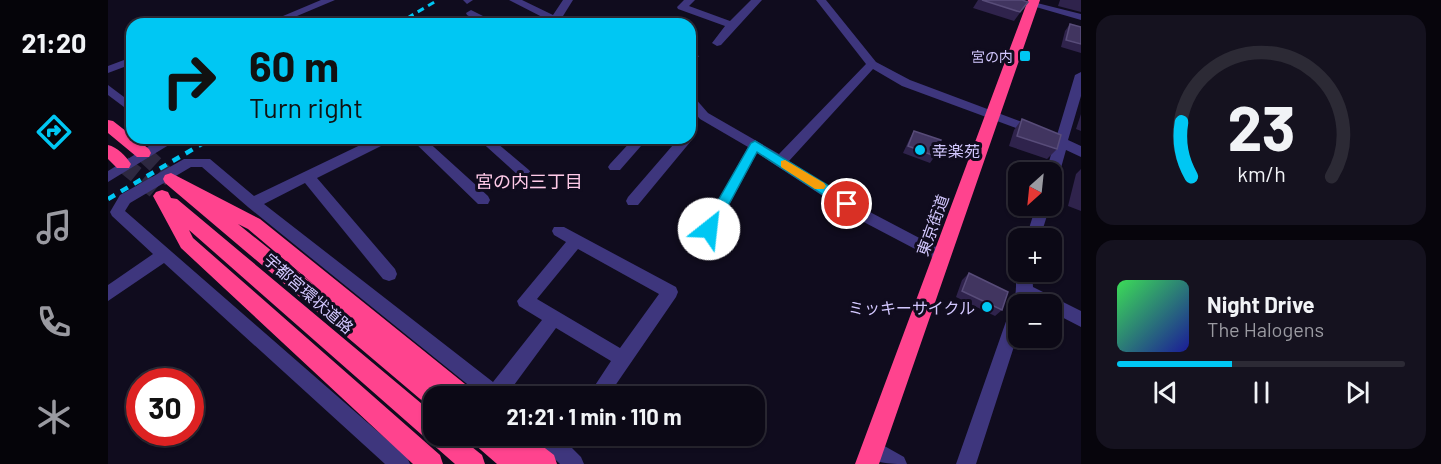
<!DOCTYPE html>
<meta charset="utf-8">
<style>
:root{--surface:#0c0916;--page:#15121f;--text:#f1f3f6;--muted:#9a9aa1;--line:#2c2a35;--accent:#00c7f3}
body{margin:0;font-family:Barlow,"Noto Sans JP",sans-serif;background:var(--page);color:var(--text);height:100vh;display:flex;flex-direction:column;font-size:22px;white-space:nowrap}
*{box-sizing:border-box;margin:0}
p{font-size:20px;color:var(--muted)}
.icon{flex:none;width:33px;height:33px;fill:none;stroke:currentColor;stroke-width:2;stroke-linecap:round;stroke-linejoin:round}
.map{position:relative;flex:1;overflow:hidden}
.panel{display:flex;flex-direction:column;gap:15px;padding:15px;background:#07050c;width:360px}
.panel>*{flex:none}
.guide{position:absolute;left:18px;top:18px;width:570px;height:126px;border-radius:18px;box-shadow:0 2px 4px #0004,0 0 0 2px var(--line);background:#00c7f3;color:#111;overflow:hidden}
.needle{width:39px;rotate:207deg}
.tools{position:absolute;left:900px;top:162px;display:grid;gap:12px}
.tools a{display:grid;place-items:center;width:54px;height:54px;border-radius:12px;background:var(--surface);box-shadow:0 2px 4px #0004,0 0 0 2px var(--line);font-size:30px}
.speed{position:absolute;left:18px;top:368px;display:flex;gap:12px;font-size:30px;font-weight:700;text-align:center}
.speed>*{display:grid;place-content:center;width:78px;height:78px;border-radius:50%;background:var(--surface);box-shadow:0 2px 4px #0004,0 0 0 2px var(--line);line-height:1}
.speed .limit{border:9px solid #d22;background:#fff;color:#111}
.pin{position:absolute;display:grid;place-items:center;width:51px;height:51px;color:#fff;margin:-26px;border:3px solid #fff;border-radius:50%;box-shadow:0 2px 6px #0007}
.me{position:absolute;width:66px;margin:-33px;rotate:29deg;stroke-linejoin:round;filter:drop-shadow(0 0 4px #0008)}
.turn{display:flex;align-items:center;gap:21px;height:126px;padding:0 24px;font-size:27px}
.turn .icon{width:78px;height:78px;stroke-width:2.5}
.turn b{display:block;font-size:42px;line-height:51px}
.panel .widget{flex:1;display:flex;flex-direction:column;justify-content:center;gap:9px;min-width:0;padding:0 21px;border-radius:18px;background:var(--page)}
.panel .dial{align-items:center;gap:0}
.dial svg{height:156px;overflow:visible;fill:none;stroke:var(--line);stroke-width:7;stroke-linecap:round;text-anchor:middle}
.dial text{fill:var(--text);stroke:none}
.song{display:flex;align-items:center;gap:18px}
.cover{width:72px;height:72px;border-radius:9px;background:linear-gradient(135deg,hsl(130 70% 55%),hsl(240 70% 35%))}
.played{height:6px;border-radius:3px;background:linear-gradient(90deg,var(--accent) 40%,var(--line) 40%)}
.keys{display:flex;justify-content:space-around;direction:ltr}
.trip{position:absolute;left:315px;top:386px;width:342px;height:60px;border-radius:18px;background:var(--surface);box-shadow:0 2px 4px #0004,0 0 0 2px var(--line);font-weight:700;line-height:60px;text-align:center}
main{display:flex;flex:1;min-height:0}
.dock{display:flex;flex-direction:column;width:108px;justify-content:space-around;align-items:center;background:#050409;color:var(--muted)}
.dock .icon{width:42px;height:42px}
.dock .on{color:var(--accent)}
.dock b{font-size:27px;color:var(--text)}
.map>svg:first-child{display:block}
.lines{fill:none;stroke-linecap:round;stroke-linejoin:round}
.highway-tunnel{stroke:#2d2840;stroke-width:17;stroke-dasharray:17 8;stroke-linecap:butt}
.minor{fill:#3e367d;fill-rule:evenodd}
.highway{fill:#ff438e;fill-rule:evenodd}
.rail-far1{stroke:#00c7f3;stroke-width:3;stroke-dasharray:7 5;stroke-linecap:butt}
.rail{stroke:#00c7f3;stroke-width:4.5;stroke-dasharray:8 7;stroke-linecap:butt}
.wall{fill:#2f234c}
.building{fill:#413560;stroke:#584c79;stroke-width:1.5}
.route{fill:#00c7f3;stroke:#00819e;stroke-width:1.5}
.slow{fill:#f59e0b}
.poi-dot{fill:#00c7f3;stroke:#100c1e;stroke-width:2}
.labels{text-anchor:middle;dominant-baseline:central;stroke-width:6;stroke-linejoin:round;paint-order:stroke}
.far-poi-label{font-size:14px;fill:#d3c8ff;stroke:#100c1e;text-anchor:end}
.poi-label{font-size:16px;fill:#d3c8ff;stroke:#100c1e;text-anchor:start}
.street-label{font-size:16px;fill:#d3c8ff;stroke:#100c1e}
.neighbourhood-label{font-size:18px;fill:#ffcae8;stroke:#100c1e}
</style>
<main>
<nav class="dock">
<b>21:20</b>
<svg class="icon on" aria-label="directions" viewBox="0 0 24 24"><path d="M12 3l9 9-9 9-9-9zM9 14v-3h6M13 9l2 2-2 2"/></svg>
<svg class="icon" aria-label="music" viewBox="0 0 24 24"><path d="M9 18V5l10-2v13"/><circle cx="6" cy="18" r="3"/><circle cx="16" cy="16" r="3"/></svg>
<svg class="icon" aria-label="phone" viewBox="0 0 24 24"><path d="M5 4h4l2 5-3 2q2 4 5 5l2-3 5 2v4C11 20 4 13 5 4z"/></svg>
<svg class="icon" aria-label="climate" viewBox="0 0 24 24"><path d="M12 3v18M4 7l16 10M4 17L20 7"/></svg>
</nav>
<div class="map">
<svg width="973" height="464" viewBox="0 0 973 464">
<rect width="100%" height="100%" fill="#100c1e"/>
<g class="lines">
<path class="highway-tunnel" d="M35,153L63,179
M15,164L47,190"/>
<path class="minor" d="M213,0H227L170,24H156Z
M355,0H365L359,4Z
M401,0H414L445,15L455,0H465L450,24H440L442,21Z
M576,0H587L581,6L622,21L643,0H654L613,45L609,46L604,43L617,26L570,9L569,7Z
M708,0H718L768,62L802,80L949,135L967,75L973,72V96L960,140L973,146V157L958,150L951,175L949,179L944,180V172H938L946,144L927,135L794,86L765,69L681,161L760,211L838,252L841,256L838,260L833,262L828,260L750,219L649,153L606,233H596L594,229L640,147L592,119L582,108V96L586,97L600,113L671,154L758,64Z
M921,1L973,14V20L921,5Z
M363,10L387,22L388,24H375L359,15L358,13Z
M118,18L129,24H106Z
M582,53L591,56L586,62L582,63Z
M24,57V64L0,73V66Z
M0,85L24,103V113L0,95Z
M582,135L584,138L583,141L530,205H520L518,201L520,197L571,138H582Z
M54,138H68L69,140L0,182V171Z
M267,138H284L283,141L209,178L287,269L289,274L287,279L281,281L275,279L197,183L156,204L385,382L434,320L411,306L409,301L458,242L446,235L444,231L446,227H456L568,287L570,292L568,297L500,396H480L503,361L448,328L398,396H374L140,207L94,167H83L22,203L17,211L299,457L302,464H277L56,263L0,301V285L45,254L4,216L2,212L12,195L76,159H102L146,196ZM470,249L551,294L512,348L429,299Z
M302,138H316L380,196L382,200L380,204H370Z
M369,138H383L421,170L423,173L421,176H411Z
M526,138H540L512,170H502L500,167L502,164Z
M928,206H942L932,238H918Z
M910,267V272H924L925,287L973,311V327L944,312V304H928L921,301L919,304H910V334L868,464H848L902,310L908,303L906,299C910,288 906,277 910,267Z
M426,435H471L464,448L473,457L476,464H452L429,442Z
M764,439L796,457L799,464C782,464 762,464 754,449L757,442Z"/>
<path class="highway" d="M920,0H932L771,464H747Z
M0,120L5,121L41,149L43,153L41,157H29L0,133Z
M0,145C9,147 18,156 23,164L21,168H9L0,159Z
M63,173L152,219L362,388L365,396H326V407L318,404L57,183L55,179L57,175ZM130,224L140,229L210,288Z
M54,190L60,192L63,198L69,199L326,414V435H349L374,455L377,464H347L81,230L85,238L332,455L335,464H305L73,248L45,196L48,192Z
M361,435H420L446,455L449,464H389L365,443Z"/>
<path class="rail-far1" d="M289,24L330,0"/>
<path class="rail" d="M0,199L104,138"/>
</g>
<path class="wall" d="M870,0H914L920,2L906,21L865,8Z
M952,0H973V12L950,6Z
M962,24L973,27V53L953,47L957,31Z
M973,114V131L968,129Z
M914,119L949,149L939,159L901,146L906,130Z
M806,131L827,156L822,163L795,153L802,138Z
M973,169V211L960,206L968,174Z
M861,273L894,310L887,316L848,297L854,280Z"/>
<path class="building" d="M874,0H914L920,2L912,12Z
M962,24L973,27V44L958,40Z
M914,119L953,135L949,149L909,136Z
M806,131L833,140L827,156L800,146Z
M861,273L900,292L894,310L854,291Z"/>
<path class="route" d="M647,141L744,200L745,204L744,207H734L649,152L606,232H596L594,229L596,225L643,143Z"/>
<path class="slow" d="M677,160L716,183L718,186L716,189H707L673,167V161Z"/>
<g class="poi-dot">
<rect x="911" y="50" width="12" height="12" rx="3"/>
<circle cx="812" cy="150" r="6"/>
<circle cx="879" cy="307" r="6"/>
</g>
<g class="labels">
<g class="far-poi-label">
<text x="905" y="56">宮の内</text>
</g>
<g class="poi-label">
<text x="824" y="150">幸楽苑</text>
<text x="867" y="307" text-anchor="end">ミッキーサイクル</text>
</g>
<g class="street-label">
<text transform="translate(824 225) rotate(-70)">東京街道</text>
<text transform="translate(201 293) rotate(41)">宇都宮環状道路</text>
</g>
<g class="neighbourhood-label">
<text x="421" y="181">宮の内三丁目</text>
</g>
</g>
</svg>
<div class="tools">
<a><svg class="needle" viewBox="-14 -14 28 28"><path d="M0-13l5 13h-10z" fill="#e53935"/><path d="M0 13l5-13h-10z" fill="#9a9aa1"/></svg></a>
<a>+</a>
<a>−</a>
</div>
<div class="speed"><div class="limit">30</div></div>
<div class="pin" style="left:739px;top:204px;background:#d93025"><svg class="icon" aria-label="arrive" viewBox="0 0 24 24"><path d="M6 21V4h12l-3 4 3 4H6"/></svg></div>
<svg class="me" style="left:601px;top:229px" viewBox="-20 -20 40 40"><circle r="19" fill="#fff"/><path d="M0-13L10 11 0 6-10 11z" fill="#00c7f3"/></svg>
<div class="trip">21:21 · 1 min · 110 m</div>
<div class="guide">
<div class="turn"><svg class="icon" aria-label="right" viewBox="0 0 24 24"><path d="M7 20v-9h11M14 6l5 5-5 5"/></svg><div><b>60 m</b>Turn right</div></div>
</div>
</div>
<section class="panel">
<div class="widget dial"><svg viewBox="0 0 100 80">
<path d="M14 69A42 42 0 1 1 86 69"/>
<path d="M14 69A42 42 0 0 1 9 41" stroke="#00c7f3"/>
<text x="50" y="56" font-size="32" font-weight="700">23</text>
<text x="50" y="72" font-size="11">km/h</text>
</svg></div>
<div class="widget">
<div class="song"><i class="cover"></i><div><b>Night Drive</b><p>The Halogens</p></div></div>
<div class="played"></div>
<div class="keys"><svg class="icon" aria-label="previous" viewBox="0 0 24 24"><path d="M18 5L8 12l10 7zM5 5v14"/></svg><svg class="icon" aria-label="pause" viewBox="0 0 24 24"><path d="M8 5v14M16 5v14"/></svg><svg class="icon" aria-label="next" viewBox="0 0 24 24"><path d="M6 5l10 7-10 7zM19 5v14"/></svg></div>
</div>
</section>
</main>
